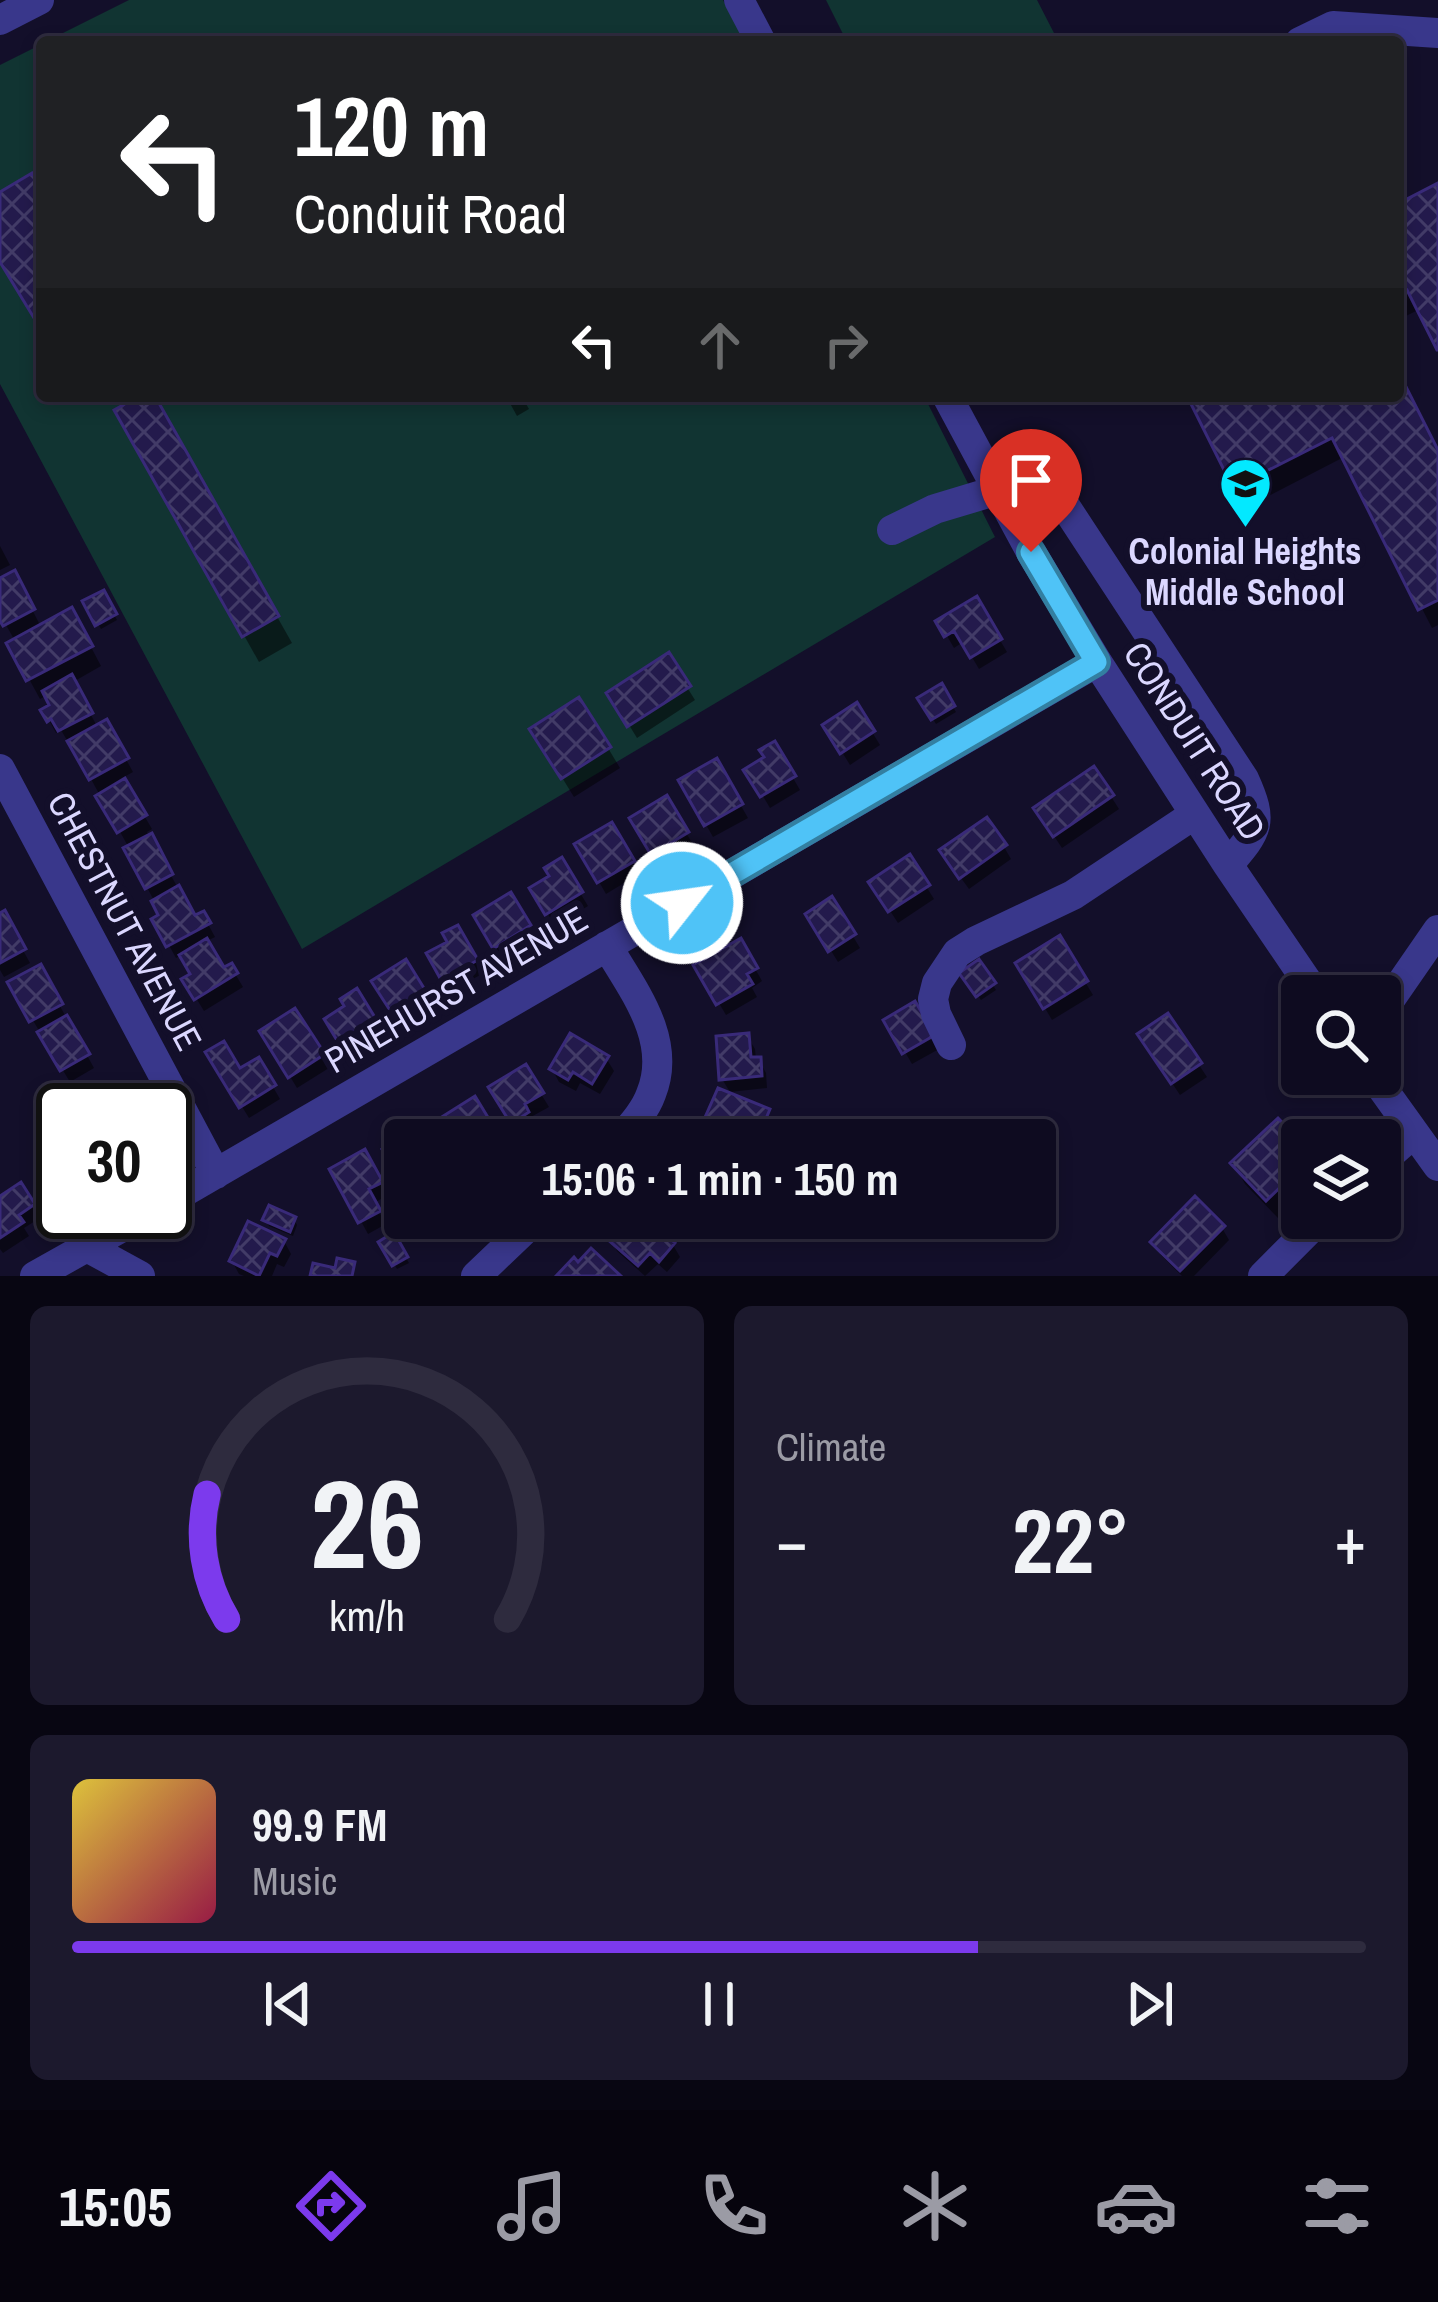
<!DOCTYPE html>
<meta charset="utf-8">
<style>
:root{--surface:#0e0b20;--page:#1c192d;--text:#f1f3f6;--muted:#9b9ba5;--line:#2e2b3e;--accent:#7c3aed}
body{margin:0;font-family:"Archivo Narrow",sans-serif;background:var(--page);color:var(--text);height:100vh;display:flex;flex-direction:column;font-size:45px;white-space:nowrap}
*{box-sizing:border-box;margin:0}
p{font-size:39px;color:var(--muted)}
.icon{flex:none;width:66px;height:66px;fill:none;stroke:currentColor;stroke-width:2;stroke-linecap:round;stroke-linejoin:round}
.map{position:relative;height:1276px;overflow:hidden}
.details{display:flex;flex-direction:column;gap:30px;padding:30px;background:#080612;flex:1}
.details>*{flex:none}
.guide{position:absolute;left:36px;top:36px;width:1368px;height:366px;border-radius:12px;box-shadow:0 6px 18px #0003,0 0 0 3px var(--line);background:#202124;color:#fff;overflow:hidden}
.fabs{position:absolute;left:1281px;top:975px;display:grid;gap:24px}
.fabs a{display:grid;place-items:center;width:120px;height:120px;border-radius:12px;background:var(--surface);box-shadow:0 6px 18px #0003,0 0 0 3px var(--line);font-size:60px}
.speed{position:absolute;left:36px;top:1083px;display:flex;gap:24px;font-size:60px;font-weight:700;text-align:center}
.speed>*{display:grid;place-content:center;width:156px;height:156px;border-radius:50%;background:var(--surface);box-shadow:0 6px 18px #0003,0 0 0 3px var(--line);line-height:1}
.speed .limit{border:6px solid #111;border-radius:18px;background:#fff;color:#111}
.pin{position:absolute;display:grid;place-items:center;width:102px;height:102px;color:#fff;margin:-123px -51px;border-radius:50% 50% 50% 0;rotate:-45deg;box-shadow:0 0 12px #0007}
.pin .icon{rotate:45deg}
.me{position:absolute;width:132px;margin:-66px;rotate:60deg;stroke-linejoin:round;filter:drop-shadow(0 0 9px #0008)}
.turn{display:flex;align-items:center;gap:42px;height:252px;padding:0 60px;font-size:54px}
.turn .icon{width:156px;height:156px;stroke-width:2.5}
.turn b{display:block;font-size:84px;line-height:102px}
.lanes{display:flex;align-items:center;height:114px;padding:0 60px;background:#0003;justify-content:center;gap:60px;direction:ltr}
.lanes .off{opacity:.35}
.big{font-size:90px;font-weight:700;line-height:1.1}
.details .widget{flex:1;display:flex;flex-direction:column;justify-content:center;gap:18px;min-width:0;padding:0 42px;border-radius:18px;background:var(--page)}
.details .dial{align-items:center;gap:0}
.dial svg{height:312px;overflow:visible;fill:none;stroke:var(--line);stroke-width:7;stroke-linecap:round;text-anchor:middle}
.dial text{fill:var(--text);stroke:none}
.song{display:flex;align-items:center;gap:36px}
.cover{width:144px;height:144px;border-radius:18px;background:linear-gradient(135deg,hsl(50 70% 55%),hsl(340 70% 35%))}
.played{height:12px;border-radius:6px;background:linear-gradient(90deg,var(--accent) 70%,var(--line) 70%)}
.keys{display:flex;justify-content:space-around;direction:ltr}
.heat{display:flex;justify-content:space-between;align-items:center;font-size:66px;direction:ltr}
.details .tiles{flex:1;display:grid;gap:30px;grid-template-columns:1fr 1fr}
.widget:last-child{grid-column:span 2}
.trip{position:absolute;left:384px;top:1119px;width:672px;height:120px;border-radius:12px;background:var(--surface);box-shadow:0 6px 18px #0003,0 0 0 3px var(--line);font-weight:700;line-height:120px;text-align:center}
.tabs{display:flex;height:192px;justify-content:space-around;align-items:center;background:#06040d;color:var(--muted)}
.tabs .icon{width:84px;height:84px}
.tabs .selected{color:var(--accent)}
.tabs b{font-size:54px;color:var(--text)}
.map>svg:first-child{display:block}
.green{fill:#113432}
.shadow{fill:#0007}
.building{fill:url(#building-cross-hatch);stroke:#392a79;stroke-width:3}
.lines{fill:none;stroke-linecap:round;stroke-linejoin:round}
.minor{stroke:#39378b;stroke-width:30}
.route-casing{stroke:#337fa1;stroke-width:30}
.route{stroke:#4fc3f7;stroke-width:21}
.labels{text-anchor:middle;dominant-baseline:central;stroke-width:12;stroke-linejoin:round;paint-order:stroke}
.poi-label{font-size:36px;font-weight:bold;fill:#dbd7ff;stroke:#130f2a}
.street-label{font-size:36px;fill:#dbd7ff;stroke:#130f2a}
</style>
<div class="map">
<svg width="1438" height="1276" viewBox="0 0 1438 1276">
<defs>
<pattern id="building-cross-hatch" width="8" height="8" patternUnits="userSpaceOnUse" patternTransform="scale(3)"><rect width="8" height="8" fill="#231a4c"/><path d="M0 0l8 8M0 8l8-8" fill="none" stroke="#423b67"/></pattern>
</defs>
<rect width="100%" height="100%" fill="#130f2a"/>
<path class="green" d="M129,0H723L745,42H45Z
M826,0H1037L1055,35L1041,42H847Z
M42,44V396H924L995,537L302,949L0,384V65Z"/>
<path class="shadow" d="M1438,186V345L1420,309L1398,320V200L1401,205Z
M1398,374L1438,454V625L1432,628L1344,457L1247,507L1190,396H1398Z
M145,396H152L292,643L259,662L118,411Z
M506,396H505H536L525,402L529,409L517,416Z
M0,546L10,565L0,570Z
M14,574L41,627L82,630L101,666L73,682L98,728L106,723L133,772L122,778L152,829L147,832L195,919L203,915L215,937L205,942L223,971L231,967L243,987L204,1011L185,980L194,975L182,955L176,958L155,920L162,916L127,849L129,848L70,741L68,742L61,730L56,733L44,711L53,706L48,695L40,699L10,644L15,641L0,614V582Z
M103,594L117,620L101,629L86,602Z
M976,600L1007,652L979,669L963,642L954,648L939,622Z
M668,657L695,700L637,738L610,694Z
M941,687L956,712L936,724L921,699Z
M856,706L880,745L850,765L826,726Z
M774,745L800,790L770,808L748,771L768,759Z
M608,748L620,768L574,797L545,750Z
M716,762L748,818L713,837L682,782Z
M1094,770L1119,809L1062,848L1044,821Z
M666,800L694,846L661,866L633,819Z
M611,826L639,874L606,894L578,845Z
M1004,847L1011,859L969,889L950,863Z
M909,859L934,899L898,923L872,883Z
M561,861L588,906L555,926L533,889L553,878Z
M510,896L536,939L503,960L477,916Z
M831,900L860,948L838,962L809,915Z
M3,914L30,963L4,977L0,970V916Z
M457,929L482,974L451,991L430,955L451,943Z
M1059,939L1093,995L1052,1020L1019,964Z
M740,942L762,981L752,988L757,997L726,1015L697,966Z
M979,963L996,990L981,1000L963,974Z
M405,964L432,1007L403,1026L375,982Z
M39,968L94,1068L70,1082L11,984Z
M356,993L383,1038L351,1058L328,1020L348,1007Z
M914,1005L939,1049L912,1064L887,1021Z
M295,1012L329,1068L297,1088L263,1032Z
M1167,1017L1207,1077L1180,1095L1148,1047Z
M747,1036L755,1049L756,1060H759L766,1073L767,1088L730,1092L722,1079Z
M209,1053L239,1072L258,1061L280,1099L249,1118Z
M606,1058L614,1071L600,1094L580,1083L576,1091L559,1082L552,1069Z
M525,1068L549,1107L529,1118L534,1126L520,1135L492,1088Z
M474,1100L497,1138L452,1140Z
M767,1112L779,1132L775,1140H699Z
M1302,1148V1196L1278,1218L1245,1184L1234,1164Z
M364,1153L388,1195L374,1203L386,1224L368,1234L333,1170Z
M20,1187L40,1218L24,1228L29,1236L3,1253L0,1249V1200Z
M628,1218H644L673,1245L680,1257L667,1272L658,1264L645,1276L617,1251L610,1238Z
M670,1218H713L706,1225L702,1221L688,1236Z
M294,1219L297,1225L293,1236L269,1226L266,1220Z
M1222,1228L1229,1240L1194,1276H1182L1161,1255L1154,1242Z
M393,1236L409,1263L397,1269L382,1243Z
M284,1241L291,1254L284,1267L277,1264L272,1276H244L239,1274L232,1261Z"/>
<path class="building" d="M32,173L42,190V313L34,318L0,262V192Z
M1438,183V350H1437L1407,290L1398,294V197L1401,202Z
M1398,371L1438,450V600L1418,610L1332,438L1233,488L1187,396H1398Z
M139,396H155L279,616L242,637L114,410Z
M15,570L35,609L3,626L0,621V578Z
M104,590L117,614L95,626L82,601Z
M977,596L1002,639L970,658L954,631L944,637L935,621Z
M72,607L93,646L26,681L6,643Z
M669,652L691,686L627,727L606,693Z
M72,674L93,713L58,731L51,719L47,722L40,710L49,705L42,691Z
M942,683L955,706L931,720L917,698Z
M579,697L611,747L561,779L529,729Z
M857,702L875,731L840,754L822,725Z
M107,719L129,758L89,780L67,741Z
M775,741L796,776L760,797L743,770L764,757L759,750Z
M717,758L743,804L704,826L678,780Z
M1094,766L1114,795L1053,837L1033,808Z
M125,778L147,815L117,833L95,796Z
M667,795L689,832L651,855L629,818Z
M987,817L1007,845L959,879L939,850Z
M612,822L635,861L597,883L574,844Z
M152,833L173,874L145,889L123,848Z
M910,854L930,885L888,912L868,882Z
M562,857L583,892L545,915L529,888L549,876L544,868Z
M179,885L195,915L204,911L211,923L166,947L151,919L158,915L151,901Z
M511,892L531,925L493,949L473,915Z
M832,896L856,934L828,952L805,914Z
M5,910L26,949L0,963V913Z
M458,925L478,960L441,980L426,953L447,942L442,933Z
M1060,935L1088,981L1043,1009L1015,963Z
M207,938L224,967L232,963L238,973L194,1000L181,979L190,974L179,955Z
M741,938L758,968L747,974L753,984L716,1005L693,965Z
M406,959L427,993L393,1015L371,981Z
M979,959L996,983L976,997L959,973Z
M41,964L63,1004L29,1022L7,982Z
M357,988L379,1024L341,1047L324,1019L344,1006L340,999Z
M915,1001L935,1035L902,1054L883,1020Z
M295,1008L325,1054L288,1078L259,1031Z
M1168,1013L1202,1063L1171,1084L1137,1034Z
M67,1015L90,1054L60,1071L37,1032Z
M570,1033L609,1056L592,1084L573,1072L568,1080L549,1069Z
M749,1033L751,1057H761L762,1076L719,1080L716,1036Z
M224,1041L240,1068L259,1057L276,1085L239,1108L205,1052Z
M526,1064L544,1093L525,1104L529,1112L511,1124L488,1087Z
M718,1088L770,1109L757,1140H695Z
M475,1096L492,1124L466,1140H449L437,1120Z
M1278,1118L1302,1143V1166L1266,1201L1230,1163Z
M418,1124L430,1140H405V1182L382,1149Z
M365,1149L383,1182L369,1189L381,1211L358,1223L329,1169Z
M63,1160V1198L46,1170Z
M21,1182L35,1204L19,1215L24,1222L0,1238V1196Z
M1195,1196L1225,1226L1180,1271L1150,1242Z
M269,1205L296,1217L290,1232L262,1220Z
M624,1218H648L675,1243L659,1262L650,1253L638,1266L606,1238Z
M248,1221L286,1239L277,1256L270,1253L259,1276L229,1261Z
M394,1232L408,1257L392,1266L378,1242Z
M591,1248L621,1276H556L574,1257L578,1262Z
M337,1258L355,1262L352,1276H310L313,1263L335,1268Z"/>
<g class="lines">
<path class="minor" d="M739,0L761,42
M0,20L39,0
M1300,42L1333,26L1438,33
M947,396L1031,552L1097,662L1228,865L1317,996
M993,482L1048,480L1244,779C1264,823 1258,830 1228,865
M892,530L935,509L998,490
M0,769L216,1174
M607,946C633,990 673,1040 651,1094C645,1111 631,1126 619,1140
M1380,1014L1438,930
M951,1045L936,1014L933,999L937,983L957,953L976,941L1073,895L1195,814
M1372,1074L1438,1166
M1380,1163L1414,1133
M165,1203L1097,662
M87,1247L140,1276
M35,1276L149,1212
M476,1276L537,1218
M1263,1276L1321,1218"/>
</g>
<g class="lines">
<defs>
<path id="route" d="M682,903L1096,662L1031,552"/>
</defs>
<use href="#route" class="route-casing"/>
<use href="#route" class="route"/>
</g>
<defs>
<symbol id="school-pin" viewBox="-11 -11 22 30"><path d="M0 17L-7.5 6A9.5 9.5 0 1 1 7.5 6Z" fill="#03e9ff" stroke="#130f2a"/><path d="M0-5L7-2L0 1L-7-2ZM-4 1L0 2.5L4 1V4Q0 6-4 4Z" fill="#111"/></symbol>
</defs>
<g fill-rule="evenodd">
<use href="#school-pin" x="1216" y="454" width="59" height="81"/>
</g>
<g class="labels">
<g class="poi-label">
<text x="1245" y="551">Colonial Heights<tspan x="1245" dy="41">Middle School</tspan></text>
</g>
<g class="street-label">
<text transform="translate(1195 741) rotate(57)">CONDUIT ROAD</text>
<text transform="translate(125 921) rotate(62)">CHESTNUT AVENUE</text>
<text transform="translate(456 989) rotate(-30)">PINEHURST AVENUE</text>
</g>
</g>
</svg>
<div class="fabs">
<a><svg class="icon" aria-label="search" viewBox="0 0 24 24"><circle cx="10" cy="10" r="6"/><path d="M15 15l6 6"/></svg></a>
<a><svg class="icon" aria-label="layers" viewBox="0 0 24 24"><path d="M12 4l9 5-9 5-9-5zM3 14l9 5 9-5"/></svg></a>
</div>
<div class="speed"><div class="limit">30</div></div>
<div class="pin" style="left:1031px;top:552px;background:#d93025"><svg class="icon" aria-label="arrive" viewBox="0 0 24 24"><path d="M6 21V4h12l-3 4 3 4H6"/></svg></div>
<svg class="me" style="left:682px;top:903px" viewBox="-20 -20 40 40"><circle r="17" fill="#4fc3f7" stroke="#fff" stroke-width="3"/><path d="M0-11L8 9 0 5-8 9z" fill="#fff"/></svg>
<div class="trip">15:06 · 1 min · 150 m</div>
<div class="guide">
<div class="turn"><svg class="icon" aria-label="left" viewBox="0 0 24 24"><path d="M17 20v-9H6M10 6l-5 5 5 5"/></svg><div><b>120 m</b>Conduit Road</div></div>
<div class="lanes"><svg class="icon" aria-label="left" viewBox="0 0 24 24"><path d="M17 20v-9H6M10 6l-5 5 5 5"/></svg><svg class="icon off" aria-label="ahead" viewBox="0 0 24 24"><path d="M12 20V5M6 11l6-6 6 6"/></svg><svg class="icon off" aria-label="right" viewBox="0 0 24 24"><path d="M7 20v-9h11M14 6l5 5-5 5"/></svg></div>
</div>
</div>
<section class="details">
<div class="tiles">
<div class="widget dial"><svg viewBox="0 0 100 80">
<path d="M14 69A42 42 0 1 1 86 69"/>
<path d="M14 69A42 42 0 0 1 9 37" stroke="#7c3aed"/>
<text x="50" y="56" font-size="32" font-weight="700">26</text>
<text x="50" y="72" font-size="11">km/h</text>
</svg></div>
<div class="widget"><p>Climate</p>
<div class="heat"><a>−</a><b class="big">22°</b><a>+</a></div>
</div>
<div class="widget">
<div class="song"><i class="cover"></i><div><b>99.9 FM</b><p>Music</p></div></div>
<div class="played"></div>
<div class="keys"><svg class="icon" aria-label="previous" viewBox="0 0 24 24"><path d="M18 5L8 12l10 7zM5 5v14"/></svg><svg class="icon" aria-label="pause" viewBox="0 0 24 24"><path d="M8 5v14M16 5v14"/></svg><svg class="icon" aria-label="next" viewBox="0 0 24 24"><path d="M6 5l10 7-10 7zM19 5v14"/></svg></div>
</div>
</div>
</section>
<nav class="tabs">
<b>15:05</b>
<svg class="icon selected" aria-label="directions" viewBox="0 0 24 24"><path d="M12 3l9 9-9 9-9-9zM9 14v-3h6M13 9l2 2-2 2"/></svg>
<svg class="icon" aria-label="music" viewBox="0 0 24 24"><path d="M9 18V5l10-2v13"/><circle cx="6" cy="18" r="3"/><circle cx="16" cy="16" r="3"/></svg>
<svg class="icon" aria-label="phone" viewBox="0 0 24 24"><path d="M5 4h4l2 5-3 2q2 4 5 5l2-3 5 2v4C11 20 4 13 5 4z"/></svg>
<svg class="icon" aria-label="climate" viewBox="0 0 24 24"><path d="M12 3v18M4 7l16 10M4 17L20 7"/></svg>
<svg class="icon" aria-label="car" viewBox="0 0 24 24"><path d="M5 17H2v-5l4-1 3-4h7l3 4 3 1v5h-3M9 17h6M6 11h13"/><circle cx="7" cy="17" r="2"/><circle cx="17" cy="17" r="2"/></svg>
<svg class="icon" aria-label="filters" viewBox="0 0 24 24"><path d="M4 7h16M4 17h16"/><circle cx="9" cy="7" r="2"/><circle cx="15" cy="17" r="2"/></svg>
</nav>
